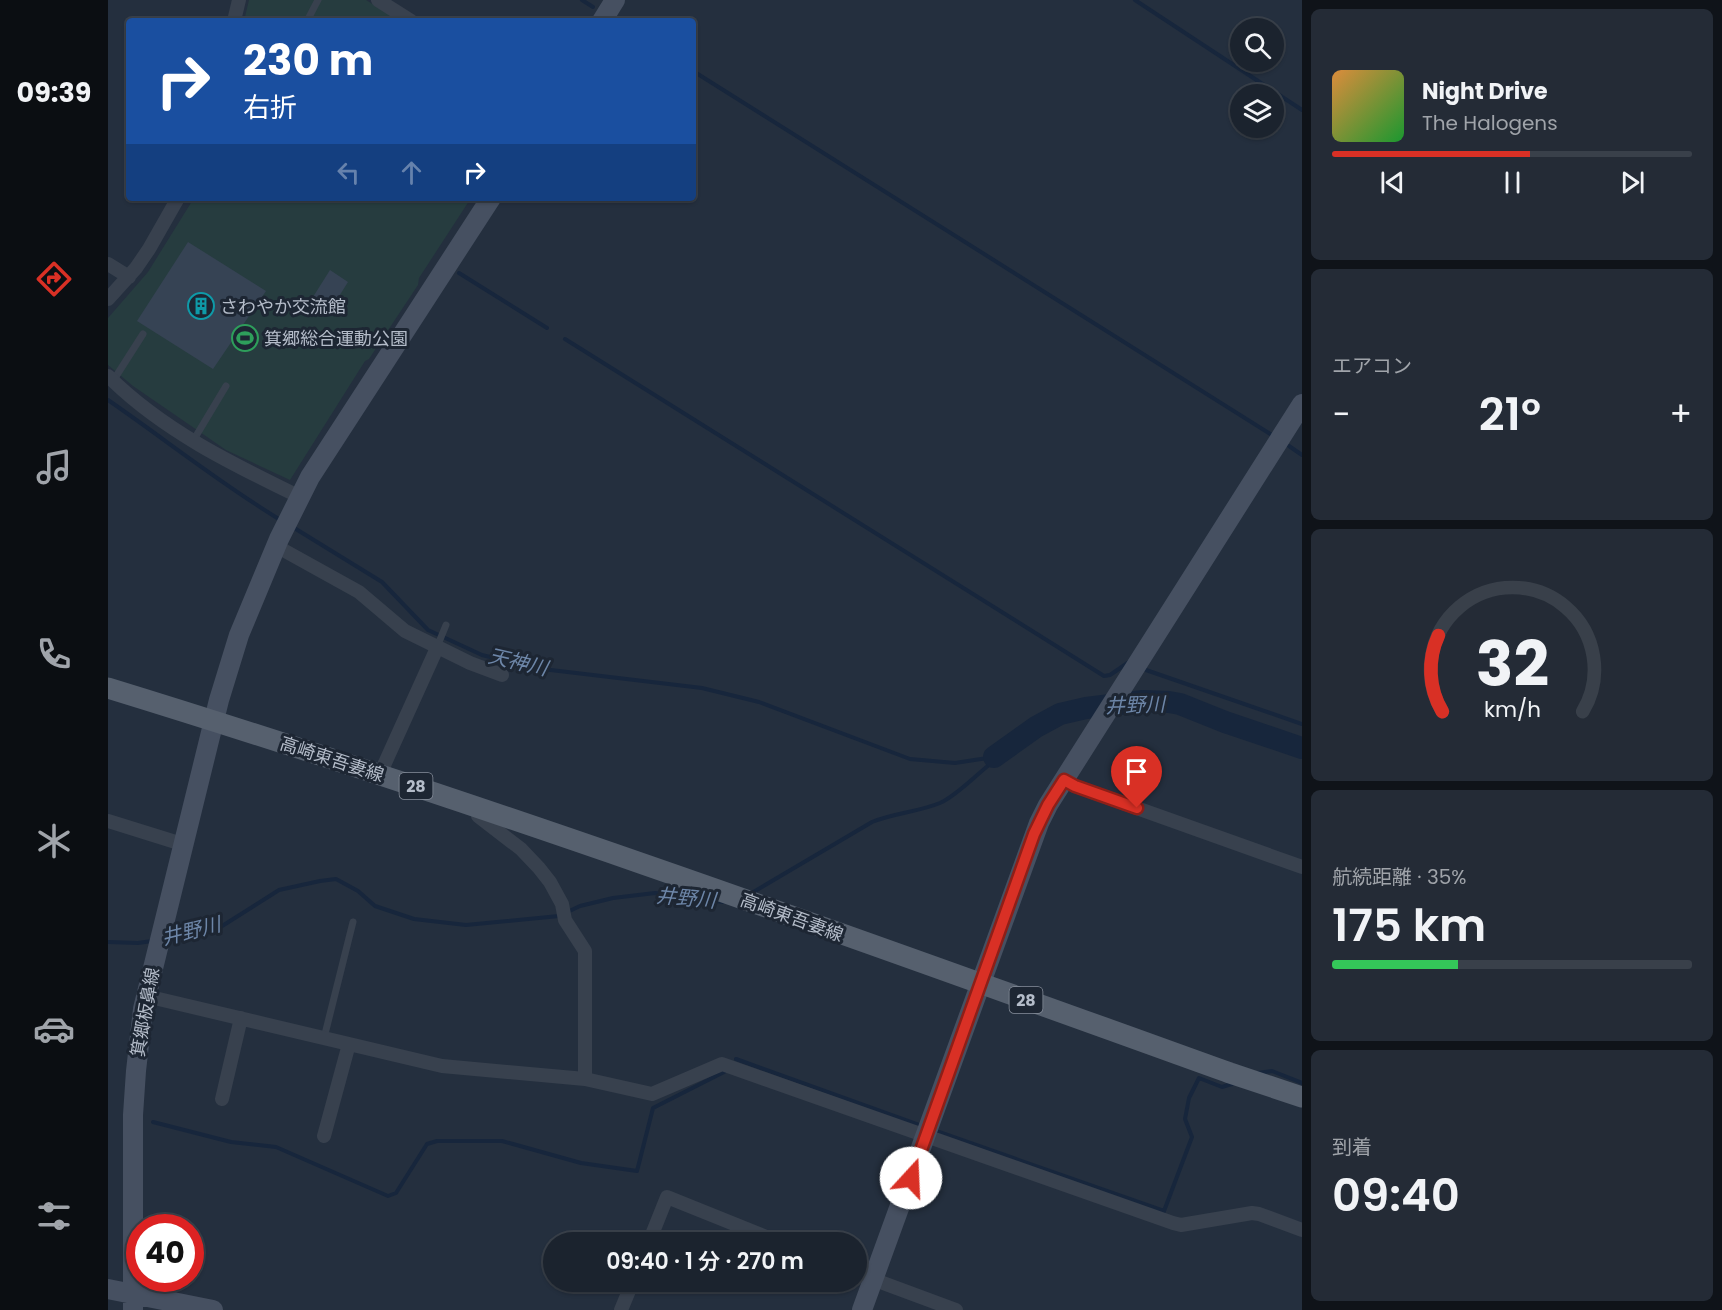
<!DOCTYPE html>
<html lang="ja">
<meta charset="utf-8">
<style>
:root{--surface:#1b232e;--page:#242b36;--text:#f1f3f6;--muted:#a0a4aa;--line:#39404a;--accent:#d93025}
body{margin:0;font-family:Poppins,"Noto Sans JP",sans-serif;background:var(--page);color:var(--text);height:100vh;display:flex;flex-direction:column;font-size:22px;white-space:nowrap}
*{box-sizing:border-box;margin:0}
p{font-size:20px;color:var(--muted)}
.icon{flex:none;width:33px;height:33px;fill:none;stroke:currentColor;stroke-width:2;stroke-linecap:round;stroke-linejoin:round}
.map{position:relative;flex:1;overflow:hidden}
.sheet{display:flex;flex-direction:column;gap:9px;padding:9px;background:#0f1319;width:420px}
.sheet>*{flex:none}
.guide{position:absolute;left:18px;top:18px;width:570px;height:183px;border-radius:6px;box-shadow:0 2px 4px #0004,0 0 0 2px var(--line);background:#1a4fa0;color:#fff;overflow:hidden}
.fabs{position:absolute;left:1122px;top:18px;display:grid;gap:12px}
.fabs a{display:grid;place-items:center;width:54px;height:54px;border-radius:50%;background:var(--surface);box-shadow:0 2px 4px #0004,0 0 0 2px var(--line);font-size:30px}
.speed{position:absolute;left:18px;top:1214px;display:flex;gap:12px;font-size:30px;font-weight:700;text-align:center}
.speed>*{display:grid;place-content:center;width:78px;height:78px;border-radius:50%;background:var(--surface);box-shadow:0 2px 4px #0004,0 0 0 2px var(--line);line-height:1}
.speed .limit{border:9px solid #d22;background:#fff;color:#111}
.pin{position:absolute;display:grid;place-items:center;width:51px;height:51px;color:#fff;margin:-62px -26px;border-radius:50% 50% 50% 0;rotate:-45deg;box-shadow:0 0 6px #0007}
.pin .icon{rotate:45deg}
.me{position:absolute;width:66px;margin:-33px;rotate:20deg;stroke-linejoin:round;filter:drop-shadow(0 0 4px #0008)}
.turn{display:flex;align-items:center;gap:21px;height:126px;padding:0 18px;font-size:27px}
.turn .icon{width:78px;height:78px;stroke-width:2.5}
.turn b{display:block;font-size:42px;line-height:51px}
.lanes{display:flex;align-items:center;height:57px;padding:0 18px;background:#0003;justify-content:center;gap:30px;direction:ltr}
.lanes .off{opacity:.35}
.big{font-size:45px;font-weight:600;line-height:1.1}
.sheet .tile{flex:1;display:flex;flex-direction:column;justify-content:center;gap:9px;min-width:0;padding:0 21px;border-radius:9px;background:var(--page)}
.sheet .dial{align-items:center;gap:0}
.dial svg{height:156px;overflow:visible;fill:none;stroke:var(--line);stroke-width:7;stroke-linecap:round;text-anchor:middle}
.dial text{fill:var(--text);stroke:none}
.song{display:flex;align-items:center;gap:18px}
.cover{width:72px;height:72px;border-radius:9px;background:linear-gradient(135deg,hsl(30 70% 55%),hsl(130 70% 35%))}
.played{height:6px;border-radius:3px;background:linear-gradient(90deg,var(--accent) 55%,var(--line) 55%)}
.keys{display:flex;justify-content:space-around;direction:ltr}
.heat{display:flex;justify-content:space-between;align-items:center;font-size:33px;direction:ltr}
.charge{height:9px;border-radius:4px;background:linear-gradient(90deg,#34c759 35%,var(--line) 0)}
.trip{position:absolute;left:435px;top:1232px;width:324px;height:60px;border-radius:30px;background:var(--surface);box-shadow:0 2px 4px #0004,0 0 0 2px var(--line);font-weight:600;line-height:60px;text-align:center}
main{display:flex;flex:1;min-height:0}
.dock{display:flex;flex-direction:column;width:108px;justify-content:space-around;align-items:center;background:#0b0e12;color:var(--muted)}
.dock .icon{width:42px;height:42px}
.dock .on{color:var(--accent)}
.dock b{font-size:27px;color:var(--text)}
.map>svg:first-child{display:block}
.green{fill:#263c3f}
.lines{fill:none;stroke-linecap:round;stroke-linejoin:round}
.stream{stroke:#17263c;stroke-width:4}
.river{stroke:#17263c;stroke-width:22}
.building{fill:#364354}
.lane{stroke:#38414e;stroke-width:7}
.street{stroke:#38414e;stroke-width:14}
.secondary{stroke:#465061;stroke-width:20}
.primary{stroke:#56606e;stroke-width:21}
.route-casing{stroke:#8d1f18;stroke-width:15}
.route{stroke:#d93025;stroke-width:10}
.labels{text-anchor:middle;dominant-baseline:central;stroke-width:6;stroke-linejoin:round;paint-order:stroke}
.shield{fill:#1d2633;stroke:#878f9c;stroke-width:1.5}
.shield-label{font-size:16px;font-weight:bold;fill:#b4bcc9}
.poi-label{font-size:18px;fill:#b4bcc9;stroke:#1d2633;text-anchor:start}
.street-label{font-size:18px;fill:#b4bcc9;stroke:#1d2633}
.water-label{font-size:20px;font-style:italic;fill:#6d86a8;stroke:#1d2633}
</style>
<main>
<nav class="dock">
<b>09:39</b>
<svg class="icon on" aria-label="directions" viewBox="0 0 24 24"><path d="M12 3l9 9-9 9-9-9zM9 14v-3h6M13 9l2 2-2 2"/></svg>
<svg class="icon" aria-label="music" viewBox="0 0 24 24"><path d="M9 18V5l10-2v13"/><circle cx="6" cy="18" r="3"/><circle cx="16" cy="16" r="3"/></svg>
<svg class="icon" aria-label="phone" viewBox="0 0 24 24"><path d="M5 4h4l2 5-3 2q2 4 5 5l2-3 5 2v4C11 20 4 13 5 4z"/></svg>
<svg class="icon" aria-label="climate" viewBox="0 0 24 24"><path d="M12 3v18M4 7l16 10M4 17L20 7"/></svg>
<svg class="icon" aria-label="car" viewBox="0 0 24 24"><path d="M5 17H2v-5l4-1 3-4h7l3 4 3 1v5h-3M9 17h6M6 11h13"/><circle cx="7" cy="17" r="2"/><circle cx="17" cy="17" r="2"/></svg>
<svg class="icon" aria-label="filters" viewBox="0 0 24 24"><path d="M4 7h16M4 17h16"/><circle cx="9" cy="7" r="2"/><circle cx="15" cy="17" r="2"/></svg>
</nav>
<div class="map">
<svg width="1194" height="1310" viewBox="0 0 1194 1310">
<rect width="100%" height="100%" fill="#242f3e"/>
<path class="green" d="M141,0H258L292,21H136Z
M86,198H363L311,278L310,285L261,359L257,361L182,480L118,450L25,386L0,365V318L40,272Z"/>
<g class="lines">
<path class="stream" d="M474,0L485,7
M1027,0L1194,110
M585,71L1164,435
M351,273L439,328
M457,339L996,676L1002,675L1021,662
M0,400C58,440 113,484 174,521
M1181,446L1194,455
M183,526L274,582L320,630L374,655L426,668L594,688L651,702L802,759L847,763L886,757
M1038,670L1194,724
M642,894L764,822C786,813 810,812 832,803C848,796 867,776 881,765L885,757
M60,939L111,928L171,890L212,881L228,879L250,891L267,906L306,919L358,925L451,916L472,906L505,898L547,893L615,902
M0,942L30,943L44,941
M628,1059L811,1125
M1150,1073L1164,1071L1194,1083
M45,1122L123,1142L168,1147L280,1196L288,1193L319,1144L329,1141H394L473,1163L529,1171L545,1108L616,1072
M831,1132L1056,1211L1084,1137L1077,1119L1081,1098L1091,1078L1114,1087L1127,1083"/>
<path class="river" d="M886,757L928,727L952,714L978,708L1035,701L1061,702L1072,704L1117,722L1194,748"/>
</g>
<path class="building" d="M80,242L158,291L105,369L29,321Z
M222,270L240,282L223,309L205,297Z"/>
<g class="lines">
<path class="lane" d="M199,21L210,0
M5,381L35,334
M85,441L118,386
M329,647L338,625
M216,1038L245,922"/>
<path class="street" d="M270,0L303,21
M126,21L131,0
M0,264L21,277
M0,299L28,268L41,249L70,198
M0,376C54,430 124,464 192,497
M168,546L251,592L297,631L362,663L394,675
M272,774L329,648
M956,780L967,786L1194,867
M370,807V816L413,849L431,868L442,882L454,904L457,920L477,951V1079
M0,821L74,844
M38,996L334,1066L477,1079L544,1094L614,1064L1065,1223L1073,1225L1144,1213L1151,1214L1194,1230
M114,1099L133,1018
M216,1136L241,1044
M541,1242L559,1197L671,1242
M748,1273L848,1310
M513,1310L525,1281"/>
<path class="secondary" d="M494,21L507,0
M0,1289L105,1310
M25,1310V1115L28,1071L35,1009L111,700L131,635L171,539L202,477L383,198
M754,1310L931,823L940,805L1194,404"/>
<path class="primary" d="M0,688C378,804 750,939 1122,1073L1194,1097"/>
</g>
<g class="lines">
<defs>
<path id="route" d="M803,1178L926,834L940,805L956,780L967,786L1029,808"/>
</defs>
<use href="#route" class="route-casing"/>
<use href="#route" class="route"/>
</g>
<defs>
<symbol id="building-ring" viewBox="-11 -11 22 22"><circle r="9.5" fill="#1d2633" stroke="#0f9aa8" stroke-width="1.5"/><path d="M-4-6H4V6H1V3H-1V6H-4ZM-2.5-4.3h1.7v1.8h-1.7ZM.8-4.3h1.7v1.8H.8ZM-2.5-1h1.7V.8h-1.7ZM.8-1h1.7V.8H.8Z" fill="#0f9aa8"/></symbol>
<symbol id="stadium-ring" viewBox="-11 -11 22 22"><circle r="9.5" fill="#1d2633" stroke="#2e9e5b" stroke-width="1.5"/><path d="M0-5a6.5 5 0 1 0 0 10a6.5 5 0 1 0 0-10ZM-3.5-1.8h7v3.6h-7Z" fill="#2e9e5b"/></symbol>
</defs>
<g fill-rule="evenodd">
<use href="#building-ring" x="78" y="291" width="30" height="30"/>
<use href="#stadium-ring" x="122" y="323" width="30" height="30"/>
</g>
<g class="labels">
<g class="shield">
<rect x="291.5" y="773" width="33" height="26" rx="4.5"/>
<rect x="901.5" y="987" width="33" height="26" rx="4.5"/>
</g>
<g class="shield-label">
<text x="308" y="786">28</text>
<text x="918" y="1000">28</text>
</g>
<g class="poi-label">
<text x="112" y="306">さわやか交流館</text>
<text x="156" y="338">箕郷総合運動公園</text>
</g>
<g class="street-label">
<text transform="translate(224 759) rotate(18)">高崎東吾妻線</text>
<text transform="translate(684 917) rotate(20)">高崎東吾妻線</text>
<text transform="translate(37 1012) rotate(-80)">箕郷板鼻線</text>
</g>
<g class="water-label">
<text transform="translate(410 662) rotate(13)">天神川</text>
<text transform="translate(1027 705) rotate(-2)">井野川</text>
<text transform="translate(578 898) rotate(5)">井野川</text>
<text transform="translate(83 931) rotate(-14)">井野川</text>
</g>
</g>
</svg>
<div class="fabs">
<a><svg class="icon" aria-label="search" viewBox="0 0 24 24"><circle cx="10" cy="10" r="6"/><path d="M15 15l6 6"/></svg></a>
<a><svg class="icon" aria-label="layers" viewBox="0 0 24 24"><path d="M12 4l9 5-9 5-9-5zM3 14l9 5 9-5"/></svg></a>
</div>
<div class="speed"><div class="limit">40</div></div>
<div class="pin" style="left:1029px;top:808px;background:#d93025"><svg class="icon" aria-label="arrive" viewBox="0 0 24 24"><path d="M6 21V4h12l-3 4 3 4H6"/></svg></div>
<svg class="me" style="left:803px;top:1178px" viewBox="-20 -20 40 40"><circle r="19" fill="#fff"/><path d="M0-13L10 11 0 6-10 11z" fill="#d93025"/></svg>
<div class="trip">09:40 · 1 分 · 270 m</div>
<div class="guide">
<div class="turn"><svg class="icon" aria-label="right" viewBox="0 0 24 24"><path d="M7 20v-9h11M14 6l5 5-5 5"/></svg><div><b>230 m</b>右折</div></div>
<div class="lanes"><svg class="icon off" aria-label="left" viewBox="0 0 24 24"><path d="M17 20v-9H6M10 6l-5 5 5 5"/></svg><svg class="icon off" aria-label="ahead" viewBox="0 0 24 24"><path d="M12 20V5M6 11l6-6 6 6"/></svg><svg class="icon" aria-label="right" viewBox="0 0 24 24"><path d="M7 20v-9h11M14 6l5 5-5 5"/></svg></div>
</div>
</div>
<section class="sheet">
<div class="tile">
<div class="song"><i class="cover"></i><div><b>Night Drive</b><p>The Halogens</p></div></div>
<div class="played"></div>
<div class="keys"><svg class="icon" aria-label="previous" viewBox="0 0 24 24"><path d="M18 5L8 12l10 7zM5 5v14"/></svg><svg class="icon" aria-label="pause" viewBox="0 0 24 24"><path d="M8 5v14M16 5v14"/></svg><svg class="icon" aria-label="next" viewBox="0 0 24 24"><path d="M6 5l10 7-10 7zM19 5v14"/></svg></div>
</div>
<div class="tile"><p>エアコン</p>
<div class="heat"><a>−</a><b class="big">21°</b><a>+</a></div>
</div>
<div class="tile dial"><svg viewBox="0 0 100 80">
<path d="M14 69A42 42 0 1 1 86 69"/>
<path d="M14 69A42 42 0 0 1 12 30" stroke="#d93025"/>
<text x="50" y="56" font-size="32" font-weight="700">32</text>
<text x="50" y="72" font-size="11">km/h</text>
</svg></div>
<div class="tile"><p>航続距離 · 35%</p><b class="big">175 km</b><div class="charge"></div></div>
<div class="tile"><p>到着</p><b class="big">09:40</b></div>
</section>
</main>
